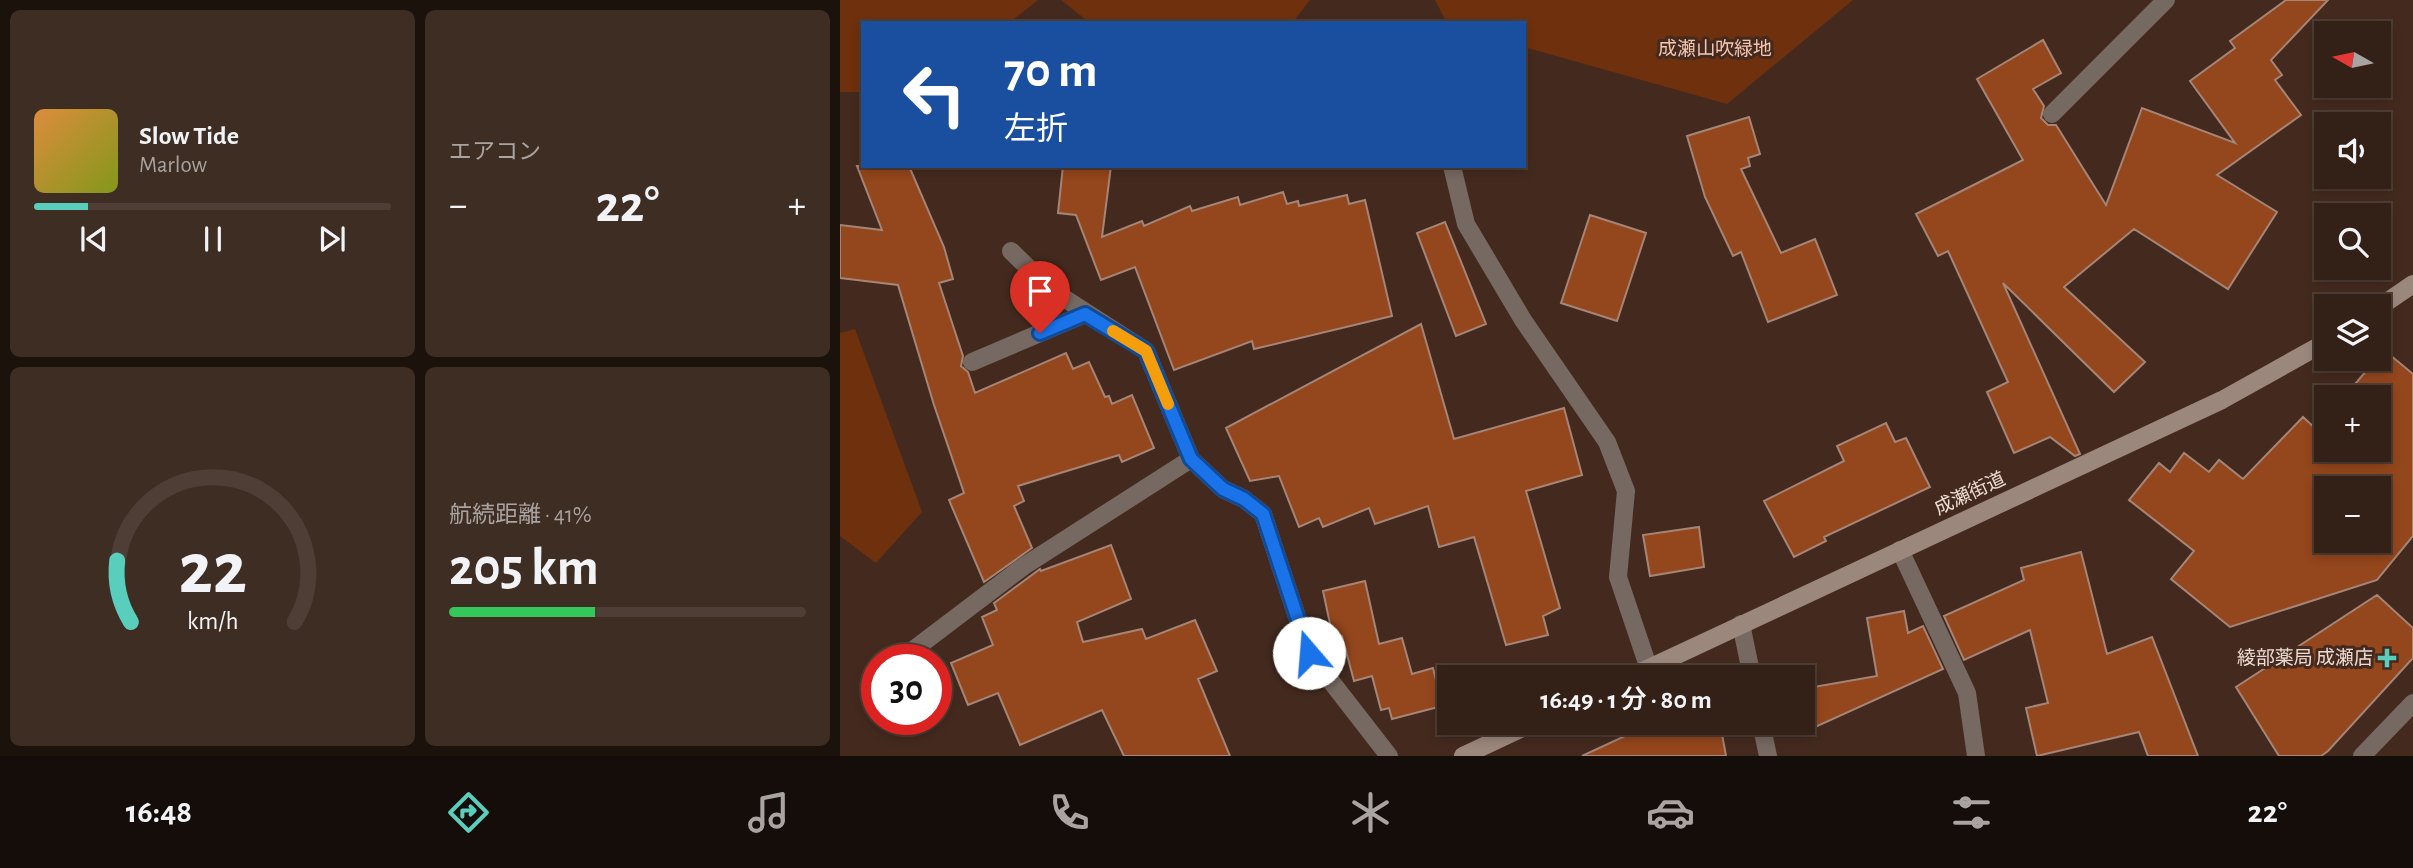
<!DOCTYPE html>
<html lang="ja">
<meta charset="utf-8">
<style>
:root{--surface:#332016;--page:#3e2d23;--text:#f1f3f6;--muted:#a9a3a1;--line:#4e3e35;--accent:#5acebd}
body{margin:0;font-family:"Alegreya Sans","Noto Sans JP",sans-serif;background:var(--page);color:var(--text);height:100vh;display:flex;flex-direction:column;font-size:26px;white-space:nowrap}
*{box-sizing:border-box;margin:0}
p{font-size:23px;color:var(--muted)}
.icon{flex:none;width:38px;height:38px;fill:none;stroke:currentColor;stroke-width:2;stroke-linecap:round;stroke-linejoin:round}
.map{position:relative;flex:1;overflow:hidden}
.panel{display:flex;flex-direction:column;gap:10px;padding:10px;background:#1c120c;width:840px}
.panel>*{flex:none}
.banner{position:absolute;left:21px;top:21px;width:665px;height:147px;border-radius:0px;box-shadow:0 4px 10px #0003,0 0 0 2px var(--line);background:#1a4fa0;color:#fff;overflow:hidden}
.needle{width:46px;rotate:279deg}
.controls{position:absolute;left:1474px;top:21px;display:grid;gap:14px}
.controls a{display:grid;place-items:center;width:77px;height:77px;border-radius:0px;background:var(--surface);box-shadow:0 4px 10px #0003,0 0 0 2px var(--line);font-size:35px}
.speed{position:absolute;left:21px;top:644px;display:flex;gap:14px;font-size:35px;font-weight:700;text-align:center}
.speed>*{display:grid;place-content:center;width:91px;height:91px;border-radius:50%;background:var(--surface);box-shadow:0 4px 10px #0003,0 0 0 2px var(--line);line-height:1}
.speed .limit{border:10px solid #d22;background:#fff;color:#111}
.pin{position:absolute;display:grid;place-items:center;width:60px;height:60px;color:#fff;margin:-72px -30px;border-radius:50% 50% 50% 0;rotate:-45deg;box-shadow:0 0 7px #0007}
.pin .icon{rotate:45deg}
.me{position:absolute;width:77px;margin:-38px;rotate:342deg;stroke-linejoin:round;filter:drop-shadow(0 0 5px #0008)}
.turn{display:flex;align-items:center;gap:24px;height:147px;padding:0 28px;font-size:32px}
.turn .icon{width:91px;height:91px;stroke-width:2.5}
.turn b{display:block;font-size:49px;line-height:60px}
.big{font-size:52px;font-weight:600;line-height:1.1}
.panel .tile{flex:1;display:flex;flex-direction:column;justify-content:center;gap:10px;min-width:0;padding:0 24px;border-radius:10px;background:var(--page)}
.panel .dial{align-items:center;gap:0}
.dial svg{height:182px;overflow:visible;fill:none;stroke:var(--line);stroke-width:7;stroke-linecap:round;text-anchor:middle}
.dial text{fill:var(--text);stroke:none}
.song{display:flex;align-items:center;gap:21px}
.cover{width:84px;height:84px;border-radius:10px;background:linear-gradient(135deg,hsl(30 70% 55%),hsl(70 70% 35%))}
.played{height:7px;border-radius:4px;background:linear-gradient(90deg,var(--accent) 15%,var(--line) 15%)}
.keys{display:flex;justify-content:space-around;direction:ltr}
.heat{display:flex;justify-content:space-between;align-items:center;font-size:38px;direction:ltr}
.charge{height:10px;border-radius:5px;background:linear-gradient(90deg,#34c759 41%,var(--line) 0)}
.panel .tiles{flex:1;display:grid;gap:10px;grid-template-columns:repeat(2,1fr)}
.trip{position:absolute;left:597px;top:665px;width:378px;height:70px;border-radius:0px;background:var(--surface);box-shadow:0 4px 10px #0003,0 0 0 2px var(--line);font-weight:600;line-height:70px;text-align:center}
.tabs{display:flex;height:112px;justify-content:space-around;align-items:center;background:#140d09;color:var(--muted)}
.tabs .icon{width:49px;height:49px}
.tabs .current{color:var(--accent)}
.tabs b{font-size:32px;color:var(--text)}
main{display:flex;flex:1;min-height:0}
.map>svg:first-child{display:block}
.green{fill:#6e300d}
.building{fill:#94461c;stroke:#a48577;stroke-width:2;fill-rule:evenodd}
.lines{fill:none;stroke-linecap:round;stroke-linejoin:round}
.lane{stroke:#766962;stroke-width:18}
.street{stroke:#766962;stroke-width:18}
.secondary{stroke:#9c877d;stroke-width:18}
.route-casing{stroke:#114b97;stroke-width:18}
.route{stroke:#1a73e8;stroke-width:12}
.slow{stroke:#f59e0b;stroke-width:12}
.poi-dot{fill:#5acebd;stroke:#442a1e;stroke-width:2.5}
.labels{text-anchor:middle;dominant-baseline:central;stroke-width:6;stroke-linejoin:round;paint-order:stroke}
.park-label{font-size:19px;fill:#f4c6b2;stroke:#442a1e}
.street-label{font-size:19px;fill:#eddcd4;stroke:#442a1e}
.poi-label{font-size:19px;fill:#eddcd4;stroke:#442a1e;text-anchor:end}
</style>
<main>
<section class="panel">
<div class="tiles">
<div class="tile">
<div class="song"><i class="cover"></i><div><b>Slow Tide</b><p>Marlow</p></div></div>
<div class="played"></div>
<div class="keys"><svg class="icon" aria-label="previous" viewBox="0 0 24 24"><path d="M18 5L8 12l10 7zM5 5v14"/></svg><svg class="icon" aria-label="pause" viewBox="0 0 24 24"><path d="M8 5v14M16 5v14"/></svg><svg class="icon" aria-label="next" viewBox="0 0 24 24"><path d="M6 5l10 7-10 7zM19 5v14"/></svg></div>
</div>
<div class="tile"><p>エアコン</p>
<div class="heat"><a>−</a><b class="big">22°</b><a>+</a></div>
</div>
<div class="tile dial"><svg viewBox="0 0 100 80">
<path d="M14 69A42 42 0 1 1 86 69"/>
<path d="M14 69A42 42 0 0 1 8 42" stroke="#5acebd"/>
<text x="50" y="56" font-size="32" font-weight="700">22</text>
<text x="50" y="72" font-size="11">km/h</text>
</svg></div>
<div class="tile"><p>航続距離 · 41%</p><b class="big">205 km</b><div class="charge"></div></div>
</div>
</section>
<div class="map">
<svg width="1573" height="756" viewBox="0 0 1573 756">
<rect width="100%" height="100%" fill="#442a1e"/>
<path class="green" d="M0,0H198L169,23H23V92H0Z
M221,0H470L452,23H250Z
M595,0H1013L887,104L684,47V23H607Z
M15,329L82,512L36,563L0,536V333Z"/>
<path class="building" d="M1446,0H1488L1431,60L1442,75L1435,80L1461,115L1377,175L1437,212L1388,289L1294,229L1224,287L1305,362L1274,392L1163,283L1240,454L1235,456L1210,437L1174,453L1147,392L1168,382L1108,251L1098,256L1076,214L1183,160L1137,79L1203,40L1221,73L1193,89L1204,106L1201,118L1208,125H1216L1266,205L1302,108L1395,143L1350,81L1395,48L1390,41Z
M909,117L920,154L908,158L910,166L901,169L941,253L975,239L997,295L928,322L901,252L893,256L865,197L847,136Z
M17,166H69L104,247L113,279L99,283L123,356L121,366L128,372L135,393L226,353L233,369L249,362L265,397L269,396L272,404L292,395L314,448L282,462L279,455L178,486L184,501L174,506L192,548L144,582L109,500L124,493L94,405L58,285L0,278V225L42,230Z
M223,166H271L262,237L302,221L304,226L350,206L352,211L398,197L400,205L443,192L447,204L458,201L459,206L507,195L509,204L525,200L552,316L414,349L412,341L334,370L295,267L261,280L236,215L218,213Z
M750,215L806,233L777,321L721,303Z
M605,222L646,324L616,336L577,233Z
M581,324L614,439L724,408L742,475L686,491L720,608L703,616L708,635L666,645L634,537L599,547L588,506L535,524L529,508L483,527L479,518L459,527L439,476L410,481L386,428Z
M1544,350L1573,374V536L1537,580L1390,627L1331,579L1354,551L1289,500L1319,463L1330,472L1344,453L1369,472L1379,460L1403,479L1463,417L1477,430L1486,419V450H1538V397H1504ZM1486,488H1538V541H1486Z
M1046,423L1055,442L1066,438L1090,487L984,537L986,541L954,557L924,501L1004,461L997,446Z
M859,527L864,567L810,576L803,535Z
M271,545L291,599L237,622L243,642L302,629L306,639L355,620L377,671L358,679L390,756H284L262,710L180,745L158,693L128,705L111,663L153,645L142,617L157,610L154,603L200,569L201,571Z
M1241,552L1267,654L1312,637L1358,756H1308L1299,732L1197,756L1186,708L1208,703L1190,630L1124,660L1104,616L1184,580L1181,568Z
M525,581L539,644L562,638L572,674L593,668L602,706L552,719L549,708L541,710L532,676L514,681L502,636L493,638L483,591Z
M1537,595L1573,628V658L1488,751L1481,756H1439L1396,687Z
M1064,611L1068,633L1083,626L1103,669L962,733V689L1037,676L1027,618Z
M813,723H880L886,756H742Z"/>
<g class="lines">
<path class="lane" d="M1212,114L1326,0"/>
<path class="street" d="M612,166L626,224L683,320L767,442L786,491L778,577L809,669
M171,251L210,289L306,351L351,459L383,489L404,499L423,514L469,653L549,756
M132,362L245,314
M1060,550L1127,693L1136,756
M901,624L912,677
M60,660L184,566L351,459
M34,680L37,678
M921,723L928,756
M1522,756L1573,703"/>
<path class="secondary" d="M1538,308L1573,284
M790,677L1382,400L1486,342
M623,756L693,723"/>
</g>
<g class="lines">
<defs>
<path id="route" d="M200,333L245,314L306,351L351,459L383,489L404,499L423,514L469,653"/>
</defs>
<use href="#route" class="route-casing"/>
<use href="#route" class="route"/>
<path class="slow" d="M273,331L306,351L328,404"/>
</g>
<path class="poi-dot" d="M1543.5 647.5h7v7h7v7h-7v7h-7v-7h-7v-7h7z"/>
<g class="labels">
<g class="park-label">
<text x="875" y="49">成瀬山吹緑地</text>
</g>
<g class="street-label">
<text transform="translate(1130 494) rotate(-25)">成瀬街道</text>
</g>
<g class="poi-label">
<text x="1533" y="658">綾部薬局 成瀬店</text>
</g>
</g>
</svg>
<div class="controls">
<a><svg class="needle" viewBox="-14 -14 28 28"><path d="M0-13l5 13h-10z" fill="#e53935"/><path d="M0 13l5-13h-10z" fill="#a9a3a1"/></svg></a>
<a><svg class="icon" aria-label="sound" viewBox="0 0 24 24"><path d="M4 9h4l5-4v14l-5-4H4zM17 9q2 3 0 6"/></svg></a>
<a><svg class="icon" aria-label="search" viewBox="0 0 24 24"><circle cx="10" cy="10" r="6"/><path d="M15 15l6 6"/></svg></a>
<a><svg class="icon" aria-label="layers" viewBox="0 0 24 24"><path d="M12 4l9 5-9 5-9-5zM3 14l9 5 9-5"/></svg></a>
<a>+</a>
<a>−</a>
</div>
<div class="speed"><div class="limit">30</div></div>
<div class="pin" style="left:200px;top:333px;background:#d93025"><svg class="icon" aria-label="arrive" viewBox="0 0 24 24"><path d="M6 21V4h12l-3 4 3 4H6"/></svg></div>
<svg class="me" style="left:469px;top:653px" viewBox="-20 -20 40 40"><circle r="19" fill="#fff"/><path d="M0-13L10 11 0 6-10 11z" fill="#1a73e8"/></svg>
<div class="trip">16:49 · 1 分 · 80 m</div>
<div class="banner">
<div class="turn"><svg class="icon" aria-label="left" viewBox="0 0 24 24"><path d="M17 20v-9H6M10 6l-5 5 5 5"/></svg><div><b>70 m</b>左折</div></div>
</div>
</div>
</main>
<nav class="tabs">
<b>16:48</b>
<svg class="icon current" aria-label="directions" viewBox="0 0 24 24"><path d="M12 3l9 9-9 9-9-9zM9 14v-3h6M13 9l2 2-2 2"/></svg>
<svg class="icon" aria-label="music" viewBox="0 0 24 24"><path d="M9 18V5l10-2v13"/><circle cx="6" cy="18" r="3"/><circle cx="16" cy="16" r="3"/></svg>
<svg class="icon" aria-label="phone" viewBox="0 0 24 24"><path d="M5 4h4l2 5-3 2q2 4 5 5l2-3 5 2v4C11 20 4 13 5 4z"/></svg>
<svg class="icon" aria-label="climate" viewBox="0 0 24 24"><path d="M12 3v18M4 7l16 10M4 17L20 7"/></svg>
<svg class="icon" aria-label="car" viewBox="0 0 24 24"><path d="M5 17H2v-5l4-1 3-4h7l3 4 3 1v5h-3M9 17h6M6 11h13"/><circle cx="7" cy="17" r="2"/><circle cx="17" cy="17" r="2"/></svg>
<svg class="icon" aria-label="filters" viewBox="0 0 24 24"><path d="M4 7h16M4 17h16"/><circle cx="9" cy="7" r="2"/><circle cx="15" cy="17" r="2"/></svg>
<b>22°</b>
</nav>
